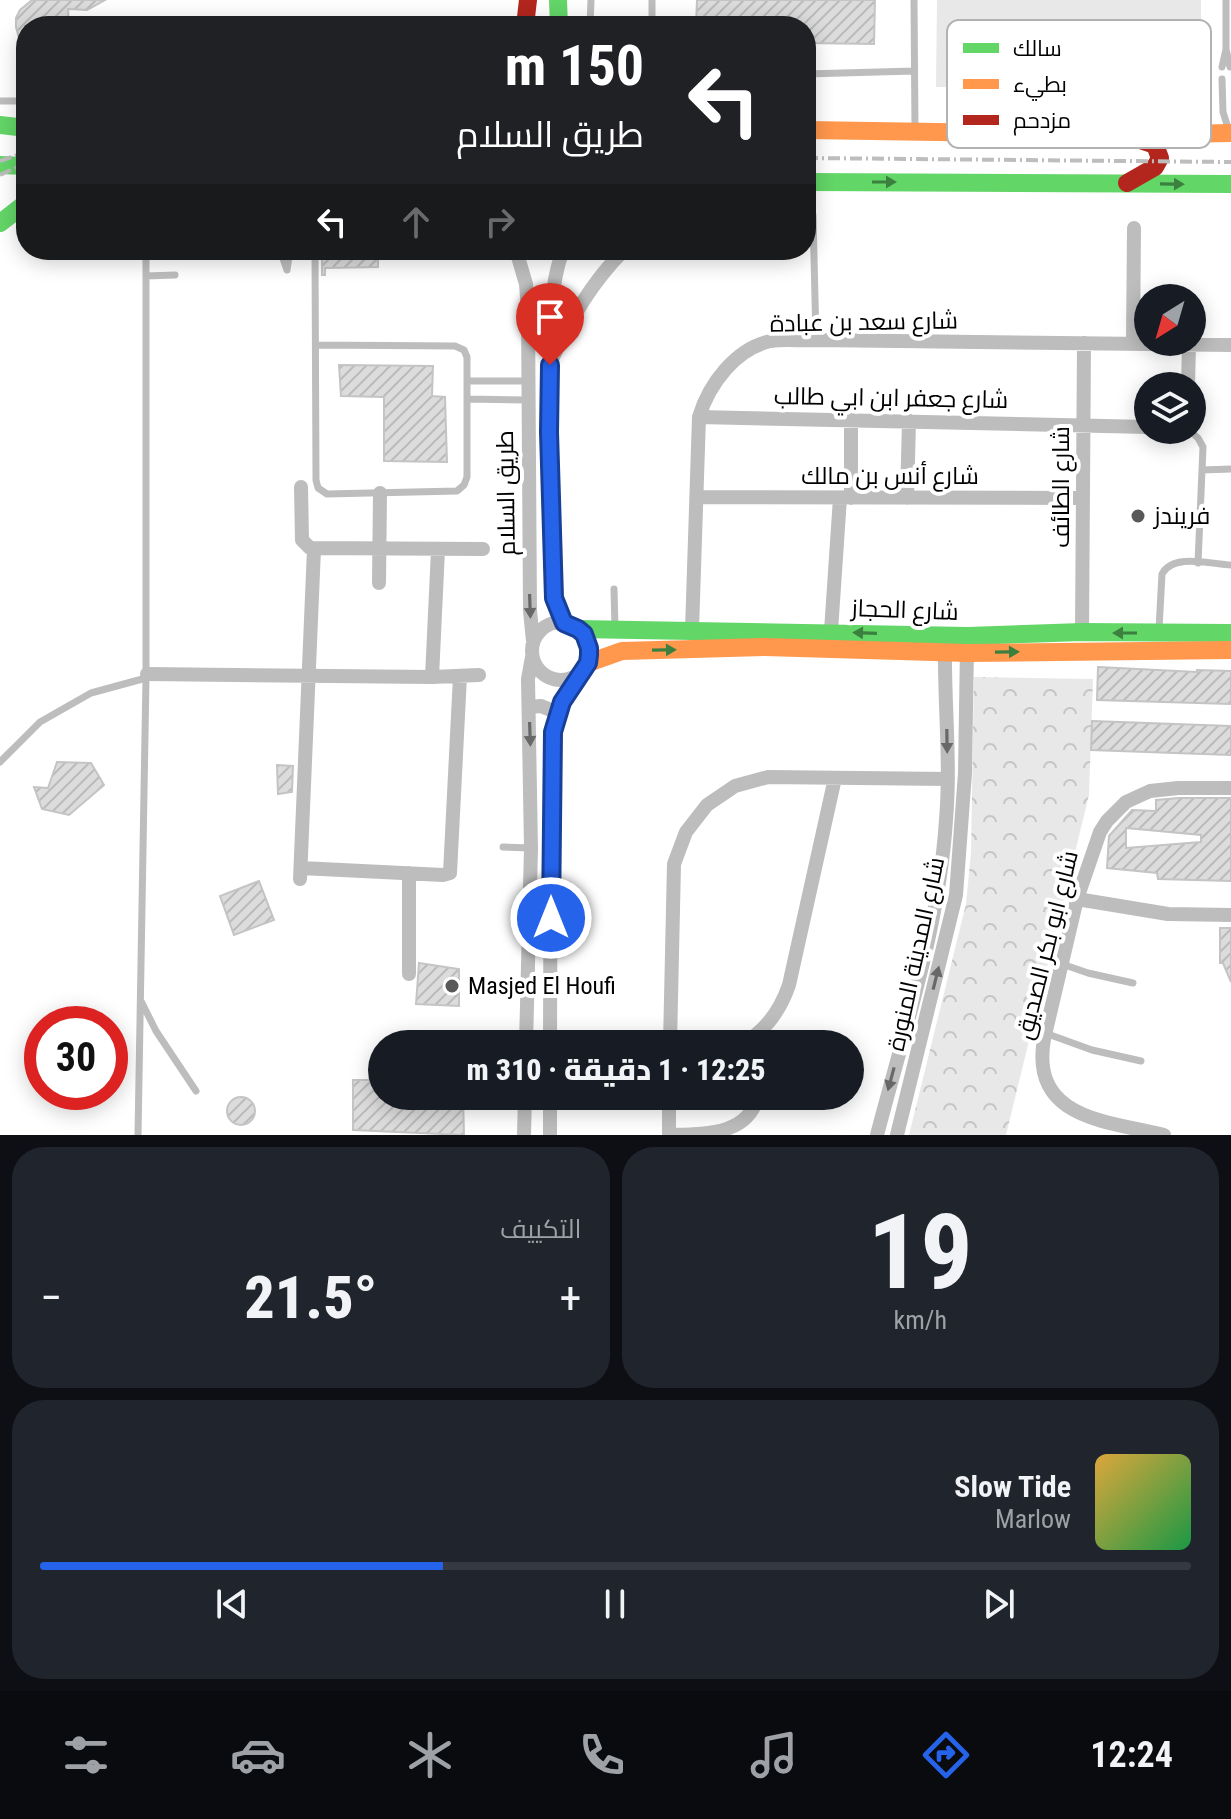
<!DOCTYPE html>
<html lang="ar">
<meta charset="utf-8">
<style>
:root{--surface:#171b24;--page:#20242c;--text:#f1f3f6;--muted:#9ea1a6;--line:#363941;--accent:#2563eb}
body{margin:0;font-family:"Roboto Condensed",Cairo,sans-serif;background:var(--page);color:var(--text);direction:rtl;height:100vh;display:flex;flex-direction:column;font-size:30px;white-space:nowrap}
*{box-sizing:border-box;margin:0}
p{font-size:26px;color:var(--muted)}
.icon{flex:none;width:44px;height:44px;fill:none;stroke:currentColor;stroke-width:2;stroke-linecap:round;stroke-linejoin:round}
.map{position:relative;height:1135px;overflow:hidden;direction:ltr}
.panel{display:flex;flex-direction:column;gap:12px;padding:12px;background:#0d0f14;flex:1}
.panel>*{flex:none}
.banner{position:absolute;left:16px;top:16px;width:800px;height:244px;border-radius:32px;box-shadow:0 4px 20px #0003;direction:rtl;background:#202124;color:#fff;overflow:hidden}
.needle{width:52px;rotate:217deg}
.controls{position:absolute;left:1134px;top:284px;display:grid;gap:16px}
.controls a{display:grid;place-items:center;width:72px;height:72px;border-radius:50%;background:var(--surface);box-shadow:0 4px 20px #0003;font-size:40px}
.speed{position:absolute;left:24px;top:1006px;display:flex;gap:16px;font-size:40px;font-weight:700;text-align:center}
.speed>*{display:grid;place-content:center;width:104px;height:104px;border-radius:50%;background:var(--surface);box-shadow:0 4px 20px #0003;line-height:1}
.speed .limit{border:12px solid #d22;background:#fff;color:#111}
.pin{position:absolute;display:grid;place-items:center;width:68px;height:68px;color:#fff;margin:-82px -34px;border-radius:50% 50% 50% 0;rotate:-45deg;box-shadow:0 0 8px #0007}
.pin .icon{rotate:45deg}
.me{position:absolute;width:88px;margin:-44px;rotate:0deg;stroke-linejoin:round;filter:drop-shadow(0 0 6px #0008)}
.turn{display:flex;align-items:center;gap:28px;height:168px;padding:0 40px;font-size:36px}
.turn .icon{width:104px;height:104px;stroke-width:2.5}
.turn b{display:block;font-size:56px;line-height:68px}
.lanes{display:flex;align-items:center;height:76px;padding:0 40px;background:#0003;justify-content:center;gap:40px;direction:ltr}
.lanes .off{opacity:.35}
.big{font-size:60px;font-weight:800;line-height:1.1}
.panel .tile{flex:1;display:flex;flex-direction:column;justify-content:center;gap:12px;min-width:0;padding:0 28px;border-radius:32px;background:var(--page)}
.panel .dial{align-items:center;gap:0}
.dial b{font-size:104px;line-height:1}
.song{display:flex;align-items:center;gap:24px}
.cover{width:96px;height:96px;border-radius:12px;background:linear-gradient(135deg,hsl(40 70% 55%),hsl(140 70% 35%))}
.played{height:8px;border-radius:4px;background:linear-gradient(90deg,var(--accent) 35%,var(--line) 35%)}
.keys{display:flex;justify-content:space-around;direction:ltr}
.heat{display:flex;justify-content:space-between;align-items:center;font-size:44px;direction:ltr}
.panel .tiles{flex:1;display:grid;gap:12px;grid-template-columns:1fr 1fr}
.tile:last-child{grid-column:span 2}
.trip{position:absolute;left:368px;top:1030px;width:496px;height:80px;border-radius:40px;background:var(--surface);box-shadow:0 4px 20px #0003;font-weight:800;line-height:80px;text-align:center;direction:rtl}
.dock{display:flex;height:128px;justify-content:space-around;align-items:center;background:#090b0e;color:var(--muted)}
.dock .icon{width:56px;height:56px}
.dock .active{color:var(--accent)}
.dock b{font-size:36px;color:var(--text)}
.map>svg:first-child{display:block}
.park{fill:url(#park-crowns)}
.garden{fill:#e8e8e8}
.building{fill:url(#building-hatch);stroke:#c4c4c4;stroke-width:2;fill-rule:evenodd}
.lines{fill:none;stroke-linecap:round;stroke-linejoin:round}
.lane{stroke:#bdbdbd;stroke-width:7}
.street{stroke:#bdbdbd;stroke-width:14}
.fast{stroke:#63d668;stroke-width:18}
.slow{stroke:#ff974d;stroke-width:18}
.jam{stroke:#b3261e;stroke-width:18}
.rail{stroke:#bdbdbd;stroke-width:4;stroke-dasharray:12 4 2 4;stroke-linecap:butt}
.oneway{fill:#3b803e}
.oneway2{fill:#686868}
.route-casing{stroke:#184099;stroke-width:20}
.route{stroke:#2563eb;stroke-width:14}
.poi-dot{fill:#595959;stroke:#fff;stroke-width:3}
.labels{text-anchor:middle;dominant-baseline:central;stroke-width:8;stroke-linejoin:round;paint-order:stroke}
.street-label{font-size:24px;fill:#000;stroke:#fff}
.poi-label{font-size:24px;fill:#000;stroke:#fff;text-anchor:start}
.key{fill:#fff;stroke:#b2b2b2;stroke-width:2}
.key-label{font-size:22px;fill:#000}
</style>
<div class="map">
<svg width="1231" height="1135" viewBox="0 0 1231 1135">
<defs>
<pattern id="park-crowns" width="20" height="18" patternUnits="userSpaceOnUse" patternTransform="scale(2)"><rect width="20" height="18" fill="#e8e8e8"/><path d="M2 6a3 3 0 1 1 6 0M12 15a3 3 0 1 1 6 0" fill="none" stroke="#c5c5c5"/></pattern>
<pattern id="building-hatch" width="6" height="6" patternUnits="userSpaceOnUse" patternTransform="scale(2)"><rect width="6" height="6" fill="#dcdcdc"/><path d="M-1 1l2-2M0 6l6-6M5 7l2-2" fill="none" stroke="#bbb"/></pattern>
</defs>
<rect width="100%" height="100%" fill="#fff"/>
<path class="park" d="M974,677L1093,679L1089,795L1006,1135H909L966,904L971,852Z"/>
<path class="garden" d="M937,0H1201V86L936,87Z"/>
<path class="building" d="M32,0H105L87,10L68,9L69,26H26V52L23,53L16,27V18L20,10Z
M697,0H875L874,44L806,43V26H696Z
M322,250H378V267L325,268V275H322Z
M339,365L433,366L432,396L445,397L447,462L384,461V397L341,396Z
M1098,667L1197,672V670L1231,671V704L1097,700Z
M1092,721L1231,726V755L1091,750Z
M57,762L91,763L104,785L69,815L42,809L34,787L48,788Z
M277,765L293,766L292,792L278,794Z
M1179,798H1231V881L1158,879L1157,873L1107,868L1109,836L1132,810L1156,811V800ZM1126,828L1201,835V842L1126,848Z
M259,881L274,920L234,935L220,896Z
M1220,928H1231V982L1223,963H1220Z
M419,963L459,969V1006L416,1004Z
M353,1080H382V1096H463L464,1135L353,1130Z
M227 1111a14 14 0 1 1 28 0a14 14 0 1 1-28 0Z"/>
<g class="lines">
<path class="lane" d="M914,0L915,130
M590,26L591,0
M652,26V0
M1226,49L1230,67
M1222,67L1226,49V0
M806,74L914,71
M1222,79L1223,112L1229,131
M0,101H26
M813,215L816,340
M280,250L287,270
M315,250L316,480L318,488L327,494L457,491L464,485L467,477V357L464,350L455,346L316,345
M287,270L290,250
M146,276L175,275
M467,381H528
M467,399L528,400
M1189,430L1198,438L1203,447L1198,563
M1202,470L1231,469
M614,589L615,628
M1159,629L1162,574C1173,553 1210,564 1231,565
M0,762L40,722L91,693L146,678
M503,847L531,848
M1062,964L1088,973L1133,983
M141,1001L156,1031L196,1091
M1045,1033L1092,1050L1141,1061
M138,1135L146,678V250"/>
<path class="street" d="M516,250L526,284L528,310L530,611L533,641
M563,250C549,288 550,331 550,371C549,447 551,522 554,598L564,623
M1133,343L1134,228
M553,357C572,317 592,282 624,250
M1188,386L1189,344
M699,417L1148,427
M851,419V498
M301,487L302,540L310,548L483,549
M697,497L1082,498
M907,498L909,421
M379,583L380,493
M532 651a29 29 0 1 1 58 0a29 29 0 1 1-58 0Z
M692,630L699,417C709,384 736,348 771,341C785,339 802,341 816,340L1231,345
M831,631L840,498
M1082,632L1084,343
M147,674L432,677L479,675
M432,677L438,550
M529,707L541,706L558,713
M301,868L443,875L450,873L460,676
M300,879L314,549
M1077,899L1168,914L1231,915
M409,974V873
M526,1044L531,848L528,679L532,657
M550,1044L551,747L557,716L577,675
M670,1044L674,864L686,832L707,805L735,786L768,777L948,779
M742,1044C766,1031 780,1011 789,985L835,778
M669,1096V1135C707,1134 748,1135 758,1096
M524,1135L525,1096
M550,1135V1096
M877,1135C904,1031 939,928 946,820C951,761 944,702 945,644
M897,1135L956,895L965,773L967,647
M1164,1135C1107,1121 1030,1119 1044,1039L1077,899L1100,832L1107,821L1126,802L1150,791L1178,788H1231"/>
<path class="fast" d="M558,0L559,26
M0,125L26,128
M0,165L26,166
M806,182L1231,184
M0,223L26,203
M578,629L968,636L1082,632L1231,633"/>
<path class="slow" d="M806,130L1126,135L1231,133
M588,663L622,651L765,647L967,653L1231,650"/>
<path class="jam" d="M525,26L528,0
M1127,183L1155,167L1160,158L1155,145L1134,138"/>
<path class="rail" d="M806,158L1231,162
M0,161L26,152
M0,175L26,163"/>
</g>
<defs><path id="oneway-solid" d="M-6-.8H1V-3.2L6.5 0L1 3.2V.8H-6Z" transform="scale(2)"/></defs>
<g class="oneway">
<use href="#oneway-solid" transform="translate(884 182)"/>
<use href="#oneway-solid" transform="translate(1172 184) rotate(1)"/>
<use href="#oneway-solid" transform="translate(865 633) rotate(-178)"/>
<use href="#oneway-solid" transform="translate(1125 633) rotate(-180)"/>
<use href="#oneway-solid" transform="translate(664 650) rotate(-1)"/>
<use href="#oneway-solid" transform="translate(1007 652) rotate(-1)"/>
</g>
<g class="oneway2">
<use href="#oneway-solid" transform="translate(530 606) rotate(88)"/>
<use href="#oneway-solid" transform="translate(530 734) rotate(88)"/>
<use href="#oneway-solid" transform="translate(947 741) rotate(89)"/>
<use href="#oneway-solid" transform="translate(936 978) rotate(-76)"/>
<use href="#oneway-solid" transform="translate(891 1079) rotate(105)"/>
</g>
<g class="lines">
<defs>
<path id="route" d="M550,365L549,432L554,598L564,623L578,629L584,634L589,648V655L588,663L562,702L553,732L551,918"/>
</defs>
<use href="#route" class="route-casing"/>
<use href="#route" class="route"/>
</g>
<g class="poi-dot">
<circle cx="1138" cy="516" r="8"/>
<circle cx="452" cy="986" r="8"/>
</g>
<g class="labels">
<g class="street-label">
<text transform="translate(864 322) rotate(-1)">شارع سعد بن عبادة</text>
<text transform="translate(891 398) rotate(1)">شارع جعفر ابن ابي طالب</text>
<text x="890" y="476">شارع أنس بن مالك</text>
<text transform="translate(1061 487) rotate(-90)">شارع الطائف</text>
<text transform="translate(506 493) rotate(-91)">طريق السلام</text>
<text transform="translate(905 610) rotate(2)">شارع الحجاز</text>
<text transform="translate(1047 945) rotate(-76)">شارع ابو بكر الصديق</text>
<text transform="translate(916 954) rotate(-78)">شارع المدينة المنورة</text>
</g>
<g class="poi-label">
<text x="1154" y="516">فريندز</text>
<text x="468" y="986">Masjed El Houfi</text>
</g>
</g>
<rect x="947" y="20" width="264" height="128" rx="12" class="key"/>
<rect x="963" y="43" width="36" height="10" fill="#63d668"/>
<rect x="963" y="79" width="36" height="10" fill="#ff974d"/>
<rect x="963" y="115" width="36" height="10" fill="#b3261e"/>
<g class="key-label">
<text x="1013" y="56">سالك</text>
<text x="1013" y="92">بطيء</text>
<text x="1013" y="128">مزدحم</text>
</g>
</svg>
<div class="controls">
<a><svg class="needle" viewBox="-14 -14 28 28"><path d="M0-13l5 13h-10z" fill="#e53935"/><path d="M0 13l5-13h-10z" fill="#9ea1a6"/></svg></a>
<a><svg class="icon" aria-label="layers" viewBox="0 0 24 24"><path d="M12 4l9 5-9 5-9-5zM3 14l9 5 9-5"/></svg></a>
</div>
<div class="speed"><div class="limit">30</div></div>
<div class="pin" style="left:550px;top:365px;background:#d93025"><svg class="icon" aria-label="arrive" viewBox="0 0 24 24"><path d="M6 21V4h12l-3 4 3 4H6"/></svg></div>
<svg class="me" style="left:551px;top:918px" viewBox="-20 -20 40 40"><circle r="17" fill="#2563eb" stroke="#fff" stroke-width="3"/><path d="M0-11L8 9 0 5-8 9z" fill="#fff"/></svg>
<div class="trip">12:25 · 1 دقيقة · 310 m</div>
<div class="banner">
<div class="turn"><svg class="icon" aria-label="left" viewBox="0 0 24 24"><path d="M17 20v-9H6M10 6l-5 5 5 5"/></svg><div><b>150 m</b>طريق السلام</div></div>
<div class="lanes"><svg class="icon" aria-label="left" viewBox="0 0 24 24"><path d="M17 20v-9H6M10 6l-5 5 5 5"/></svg><svg class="icon off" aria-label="ahead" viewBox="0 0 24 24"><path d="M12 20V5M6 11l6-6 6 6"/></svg><svg class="icon off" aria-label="right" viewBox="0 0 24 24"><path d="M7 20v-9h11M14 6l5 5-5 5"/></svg></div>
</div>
</div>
<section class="panel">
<div class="tiles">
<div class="tile dial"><b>19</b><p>km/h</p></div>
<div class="tile"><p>التكييف</p>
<div class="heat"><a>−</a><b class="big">21.5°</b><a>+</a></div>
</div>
<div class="tile">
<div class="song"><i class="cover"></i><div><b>Slow Tide</b><p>Marlow</p></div></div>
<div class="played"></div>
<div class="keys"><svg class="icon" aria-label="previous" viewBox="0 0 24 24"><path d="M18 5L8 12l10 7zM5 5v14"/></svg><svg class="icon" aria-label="pause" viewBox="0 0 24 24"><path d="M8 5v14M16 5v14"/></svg><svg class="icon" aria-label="next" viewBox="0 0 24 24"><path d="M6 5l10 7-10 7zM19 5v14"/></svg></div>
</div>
</div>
</section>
<nav class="dock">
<b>12:24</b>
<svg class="icon active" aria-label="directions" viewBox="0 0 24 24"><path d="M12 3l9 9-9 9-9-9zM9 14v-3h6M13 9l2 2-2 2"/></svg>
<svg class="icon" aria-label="music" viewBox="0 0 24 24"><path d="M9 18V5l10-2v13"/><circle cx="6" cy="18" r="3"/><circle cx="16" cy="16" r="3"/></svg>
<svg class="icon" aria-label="phone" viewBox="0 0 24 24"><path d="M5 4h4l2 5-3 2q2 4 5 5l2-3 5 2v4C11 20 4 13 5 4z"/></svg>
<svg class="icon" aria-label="climate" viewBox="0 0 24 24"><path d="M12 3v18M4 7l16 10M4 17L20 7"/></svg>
<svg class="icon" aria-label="car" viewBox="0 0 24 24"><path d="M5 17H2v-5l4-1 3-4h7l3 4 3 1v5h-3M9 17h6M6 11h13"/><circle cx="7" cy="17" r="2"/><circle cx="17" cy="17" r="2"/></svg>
<svg class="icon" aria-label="filters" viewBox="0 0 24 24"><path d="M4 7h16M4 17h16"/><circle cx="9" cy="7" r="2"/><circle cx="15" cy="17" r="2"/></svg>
</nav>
